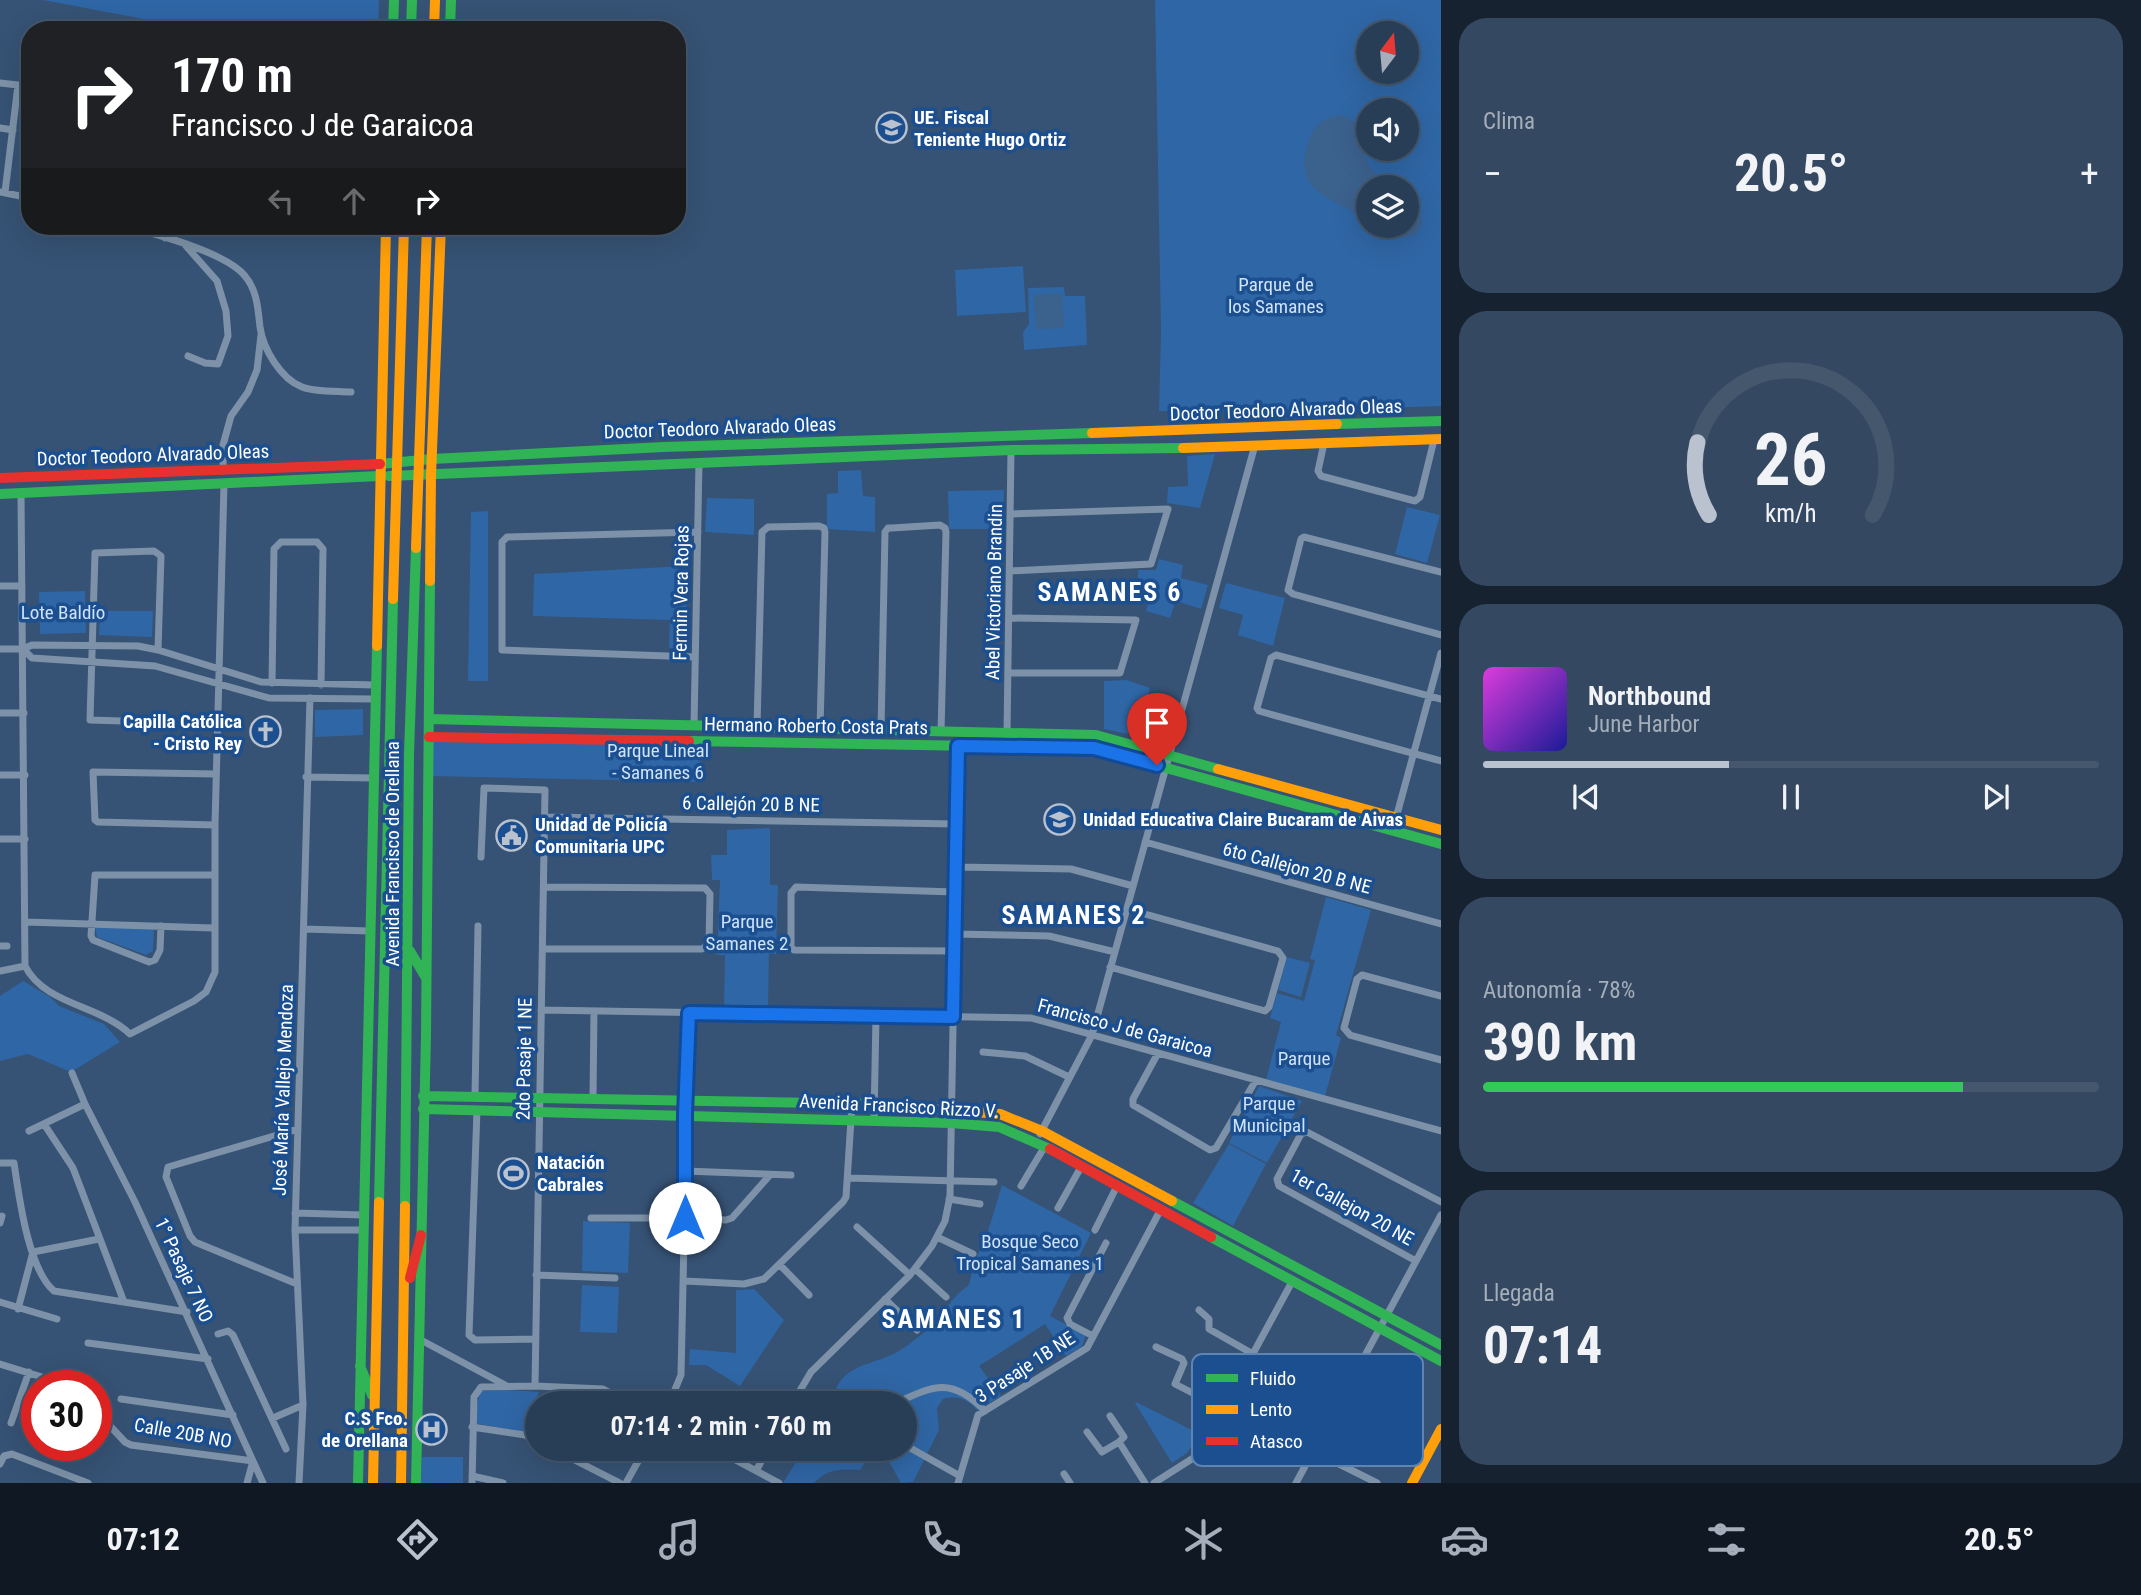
<!DOCTYPE html>
<html lang="es">
<meta charset="utf-8">
<style>
:root{--surface:#283e57;--page:#344961;--text:#f1f3f6;--muted:#a5aeba;--line:#44576d;--accent:#b9c2ce}
body{margin:0;font-family:"Roboto Condensed",sans-serif;background:var(--page);color:var(--text);height:100vh;display:flex;flex-direction:column;font-size:26px;white-space:nowrap}
*{box-sizing:border-box;margin:0}
p{font-size:23px;color:var(--muted)}
.icon{flex:none;width:38px;height:38px;fill:none;stroke:currentColor;stroke-width:2;stroke-linecap:round;stroke-linejoin:round}
.map{position:relative;flex:1;overflow:hidden}
.side{display:flex;flex-direction:column;gap:18px;padding:18px;background:#162230;width:700px}
.side>*{flex:none}
.guide{position:absolute;left:21px;top:21px;width:665px;height:214px;border-radius:28px;box-shadow:0 7px 28px #0002,0 0 0 2px var(--line);background:#202124;color:#fff;overflow:hidden}
.needle{width:46px;rotate:16deg}
.controls{position:absolute;left:1356px;top:21px;display:grid;gap:14px}
.controls a{display:grid;place-items:center;width:63px;height:63px;border-radius:50%;background:var(--surface);box-shadow:0 7px 28px #0002,0 0 0 2px var(--line);font-size:35px}
.speed{position:absolute;left:21px;top:1370px;display:flex;gap:14px;font-size:35px;font-weight:700;text-align:center}
.speed>*{display:grid;place-content:center;width:91px;height:91px;border-radius:50%;background:var(--surface);box-shadow:0 7px 28px #0002,0 0 0 2px var(--line);line-height:1}
.speed .limit{border:10px solid #d22;background:#fff;color:#111}
.pin{position:absolute;display:grid;place-items:center;width:60px;height:60px;color:#fff;margin:-72px -30px;border-radius:50% 50% 50% 0;rotate:-45deg;box-shadow:0 0 7px #0007}
.pin .icon{rotate:45deg}
.me{position:absolute;width:77px;margin:-38px;rotate:0deg;stroke-linejoin:round;filter:drop-shadow(0 0 5px #0008)}
.turn{display:flex;align-items:center;gap:24px;height:147px;padding:0 35px;font-size:32px}
.turn .icon{width:91px;height:91px;stroke-width:2.5}
.turn b{display:block;font-size:49px;line-height:60px}
.lanes{display:flex;align-items:center;height:66px;padding:0 35px;background:#0003;justify-content:center;gap:35px;direction:ltr}
.lanes .off{opacity:.35}
.big{font-size:52px;font-weight:700;line-height:1.1}
.side .tile{flex:1;display:flex;flex-direction:column;justify-content:center;gap:10px;min-width:0;padding:0 24px;border-radius:28px;background:var(--page)}
.side .dial{align-items:center;gap:0}
.dial svg{height:182px;overflow:visible;fill:none;stroke:var(--line);stroke-width:7;stroke-linecap:round;text-anchor:middle}
.dial text{fill:var(--text);stroke:none}
.song{display:flex;align-items:center;gap:21px}
.cover{width:84px;height:84px;border-radius:10px;background:linear-gradient(135deg,hsl(300 70% 55%),hsl(240 70% 35%))}
.played{height:7px;border-radius:4px;background:linear-gradient(90deg,var(--accent) 40%,var(--line) 40%)}
.keys{display:flex;justify-content:space-around;direction:ltr}
.heat{display:flex;justify-content:space-between;align-items:center;font-size:38px;direction:ltr}
.charge{height:10px;border-radius:5px;background:linear-gradient(90deg,#34c759 78%,var(--line) 0)}
.trip{position:absolute;left:525px;top:1391px;width:392px;height:70px;border-radius:35px;background:var(--surface);box-shadow:0 7px 28px #0002,0 0 0 2px var(--line);font-weight:700;line-height:70px;text-align:center}
.dock{display:flex;height:112px;justify-content:space-around;align-items:center;background:#101923;color:var(--muted)}
.dock .icon{width:49px;height:49px}
.dock .selected{color:var(--accent)}
.dock b{font-size:32px;color:var(--text)}
main{display:flex;flex:1;min-height:0}
.map>svg:first-child{display:block}
.green{fill:#2f66a5;fill-rule:evenodd}
.water{fill:#3b618d}
.lines{fill:none;stroke-linecap:round;stroke-linejoin:round}
.street{stroke:#7d92a8;stroke-width:7}
.fast{stroke:#30b455;stroke-width:10}
.slow{stroke:#ff9f0a;stroke-width:10}
.jam{stroke:#e5322d;stroke-width:10}
.route-casing{stroke:#114b97;stroke-width:18}
.route{stroke:#1a73e8;stroke-width:12}
.labels{text-anchor:middle;dominant-baseline:central;stroke-width:7;stroke-linejoin:round;paint-order:stroke}
.poi-label{font-size:19px;font-weight:bold;fill:#fff;stroke:#1b4f8f;text-anchor:start}
.park-label{font-size:19px;fill:#cfe3fa;stroke:#1b4f8f}
.street-label{font-size:19px;fill:#fff;stroke:#1b4f8f}
.district-label{font-size:26px;font-weight:bold;letter-spacing:2px;fill:#fff;stroke:#1b4f8f}
.key{fill:#1b4f8f;stroke:#5f84b1;stroke-width:2}
.key-label{font-size:19px;fill:#fff}
</style>
<main>
<div class="map">
<svg width="1441" height="1483" viewBox="0 0 1441 1483">
<rect width="100%" height="100%" fill="#365274"/>
<path class="green" d="M43,0H379L378,30H202Z
M1155,0H1441V406L1290,411H1159L1161,331ZM1368,33H1407V72H1368ZM1368,110H1407V149H1368ZM1368,187H1407V226H1368Z
M1023,266L1026,312L957,316L955,270Z
M1064,287L1065,296H1085L1087,345L1024,350L1023,332L1029,324L1028,288Z
M1215,454L1200,508L1167,503L1168,487L1188,486L1187,456Z
M861,470L863,496L875,497V532L827,529V494L838,493V471Z
M1004,490L1003,529H949L948,491Z
M707,498L754,499V535L705,532Z
M1407,507L1440,515L1427,563L1395,554Z
M488,511V681H468L471,512Z
M1159,559L1183,565L1181,578L1208,585L1201,609L1176,601L1170,618L1146,611L1152,590L1138,589V570H1156Z
M686,566L687,648H669L670,620L533,616L534,574Z
M1226,583L1285,598L1273,646L1238,635L1243,615L1219,608Z
M85,591L86,633L40,634L39,592Z
M100,611H153L152,637L99,635Z
M1127,680L1150,688L1144,710L1134,708L1128,734L1104,729V681Z
M363,709V735L315,737V710Z
M429,737L701,741L700,782L429,776Z
M770,828V885H778L776,954H769L768,1008L724,1007L725,955H717L720,880H712L711,855H727V830Z
M1326,897L1371,910L1336,1035L1341,1038L1325,1096L1266,1080L1281,1022L1270,1018L1277,993L1304,1001L1315,960L1310,959Z
M95,927L154,928L153,951L146,955L97,937Z
M1287,957L1310,963L1301,997L1278,990Z
M23,981L50,997L59,1006L104,1024L120,1042L71,1072L28,1054L0,1061V996Z
M1259,1086L1302,1101L1267,1163L1229,1143Z
M1229,1144L1266,1164L1233,1226L1193,1203Z
M1002,1185L1091,1233L1050,1316L1086,1335L1082,1346L1066,1356L1045,1324L979,1366L1001,1396L977,1410C968,1399 956,1395 943,1399L937,1408L939,1430L913,1482L901,1483L882,1449L868,1458L860,1470C841,1469 827,1469 814,1483H783L804,1449H905V1404L833,1403C837,1361 876,1367 902,1349C917,1339 932,1327 943,1312C953,1300 956,1294 969,1285L975,1260L986,1238Z
M583,1221L630,1223L628,1273L582,1271Z
M582,1285L619,1287L617,1333L580,1332Z
M754,1289L784,1320L740,1386L706,1365H689L690,1349L736,1353V1290Z
M509,1390L539,1392L524,1432L474,1423L480,1391Z
M1136,1402L1200,1434L1187,1453L1172,1463L1135,1403Z
M422,1457H463V1483H421Z"/>
<path class="water" d="M1339,115C1363,118 1358,140 1365,157C1371,170 1379,179 1390,187H1368V221C1338,198 1291,196 1308,143C1313,126 1321,119 1339,115Z
M1407,200C1441,225 1411,254 1375,226H1407Z
M1062,293L1064,328L1036,329L1034,295Z"/>
<g class="lines">
<path class="street" d="M0,83L18,85L5,192
M0,128L13,130
M0,192L30,198
M126,226C156,234 227,253 245,276C257,290 258,309 260,327C263,349 281,379 302,387C314,392 338,391 351,392
M165,238L169,226
M186,246L217,281L226,311L228,336L218,364L205,363L188,356
M1324,443L1318,471L1321,476L1415,501L1420,497L1434,440
M223,471V445L231,416L248,392L257,370L261,335
M21,494L25,966C45,1005 100,1005 130,1034L194,1001L206,992L215,972V825L224,484
M1010,571L1151,564L1168,509L1012,514
M1441,572L1304,537L1301,539L1288,590L1293,594L1441,635
M0,586H22
M0,649H23
M158,650L161,556L154,551L95,553L90,720L218,724
M695,657L502,650V542L507,537L698,532
M1008,673H1120L1136,620L1009,618
M272,683L274,549L281,542H317L323,549L321,685
M374,699L269,698L155,666L32,658L23,649L32,645L138,646L158,650L261,682L374,685
M1441,699L1276,655L1271,658L1257,708L1259,711L1441,761
M0,713H24
M694,726L699,462
M757,727L762,532L768,527L819,526L824,528L825,532L820,729
M881,730L885,532L888,528H892L940,525L945,528L946,532L941,732
M1007,733L1011,450
M0,775H25
M306,777L373,778
M546,817L957,824
M1396,818L1441,653
M215,825L98,822L95,820L93,772L216,774
M0,839H25
M1145,842L1441,924
M481,857L484,788L545,790L535,1386
M956,867L1071,869L1133,886
M26,922L213,928
M161,926L160,950L155,960L149,962L93,940L91,936L95,875H214
M304,929L370,931
M954,934L1049,936L1115,952
M0,946H7
M543,949H702L709,944L710,894L705,888L544,887
M954,951L794,950L791,947V893L796,887L955,892
M1110,967L1265,1011L1269,1007L1283,958L1278,951L1127,909
M0,971L25,966
M1441,996L1362,975L1357,979L1344,1028L1350,1035L1441,1060
M541,1010L1031,1018L1441,1131
M983,1052L1025,1056L1069,1077
M1158,1053L1133,1099V1105L1210,1150L1216,1148L1256,1080
M72,1073L85,1104L135,1202L263,1483
M475,1097L478,926
M593,1099L594,1011
M477,1110L469,1335L475,1340L536,1339
M874,1120L876,1016
M44,1124L73,1168L124,1302
M29,1131L85,1104
M1040,1134L1092,1035L1255,445
M0,1163H14C19,1196 28,1269 54,1291L187,1312
M685,1171L791,1175
M848,1178L994,1182
M1021,1186L1045,1146
M949,1199L980,1204
M1058,1208L1081,1167
M295,1213L363,1215
M591,1218H693L726,1220L732,1218L770,1175
M0,1223L2,1216
M857,1227L910,1275
M295,1230H363
M1095,1230L1117,1186
M937,1237L973,1254
M1416,1261L1279,1186L1277,1179L1301,1134L1307,1132L1441,1202
M780,1265L809,1295
M915,1269L946,1297
M536,1275L615,1278
M685,1281L744,1284L764,1279L843,1202L846,1197L852,1104
M297,1284L195,1242L190,1236L166,1177L168,1167L298,1129
M885,1299L917,1330
M0,1302L57,1319
M18,1309L33,1252L99,1239
M1199,1310L1209,1319V1329L1253,1354
M218,1334L228,1331L233,1335L286,1449
M1093,1336L1070,1324L1067,1318L1106,1243
M419,1339L507,1386
M88,1343L208,1359
M1156,1347L1182,1359L1184,1363L1175,1384L1224,1409
M0,1364L71,1386
M1308,1383L1291,1420L1293,1424L1320,1438
M121,1399L233,1415
M669,1404L681,1375L689,1013
M792,1404L811,1372L910,1275L932,1246L945,1221L950,1196L958,746
M894,1404C933,1386 951,1376 985,1411
M1337,1407L1427,1456
M96,1411L125,1442L131,1445L253,1461L247,1483
M1110,1416L1124,1437L1119,1442
M273,1418L303,1405
M11,1423L29,1372
M472,1427L525,1435L537,1441
M1087,1432L1102,1452L1119,1442L1145,1483
M905,1445L960,1476
M553,1449L620,1483
M715,1449L779,1483
M1313,1451L1377,1483
M0,1464L4,1456L12,1454L88,1483
M756,1471L768,1449
M1064,1474L1070,1483
M472,1476L503,1483
M299,1483L303,1405L295,1230L310,698
M472,1483L474,1397L481,1387L535,1386L603,1389L631,1404
M626,1483L645,1449
M958,1483L978,1415L1087,1348L1161,1209
M1154,1483L1198,1455L1293,1280
M1296,1483L1441,1215"/>
<path class="fast" d="M393,30L394,0
M411,30L412,0
M450,30L451,0
M1337,424L1441,421
M380,464L432,459L664,447L1092,433
M389,476L1011,450L1183,448
M0,494L379,476
M429,719L1096,735L1218,769
M689,741L1094,748L1441,844
M410,951L426,978
M423,1096L874,1104L908,1107
M423,1109L951,1123L999,1127L1050,1149
M1172,1201L1441,1345
M379,1202L393,599
M405,1206L409,754L416,548
M1211,1237L1441,1361
M360,1366L372,1395
M358,1483L377,646
M416,1483L426,1035L430,581"/>
<path class="slow" d="M434,30L435,0
M1092,433L1337,424
M1183,448L1441,439
M416,548L427,226
M430,581L431,475L441,226
M393,599L404,226
M377,646L386,226
M1218,769L1441,830
M908,1107L1000,1114L1042,1131L1172,1201
M373,1483L379,1202
M401,1483L405,1206
M1412,1483L1441,1429"/>
<path class="jam" d="M0,478L380,464
M429,737L689,741
M1050,1149L1211,1237
M410,1278L421,1235"/>
</g>
<g class="lines">
<defs>
<path id="route" d="M685,1218V1115L689,1013L953,1017L958,746L1094,748L1157,765"/>
</defs>
<use href="#route" class="route-casing"/>
<use href="#route" class="route"/>
</g>
<defs>
<symbol id="school-ring" viewBox="-11 -11 22 22"><circle r="9.5" fill="#1b4f8f" stroke="#b9c2ce" stroke-width="1.5"/><path d="M0-5L7-2L0 1L-7-2ZM-4 1L0 2.5L4 1V4Q0 6-4 4Z" fill="#b9c2ce"/></symbol>
<symbol id="church-ring" viewBox="-11 -11 22 22"><circle r="9.5" fill="#1b4f8f" stroke="#b9c2ce" stroke-width="1.5"/><path d="M-1.2-6h2.4v3.5h3.3v2.4h-3.3V6h-2.4V-.1h-3.3v-2.4h3.3Z" fill="#b9c2ce"/></symbol>
<symbol id="civic-ring" viewBox="-11 -11 22 22"><circle r="9.5" fill="#1b4f8f" stroke="#b9c2ce" stroke-width="1.5"/><path d="M-.6-6.5H3V-4.5H.6V-3L4-1V1h2V6H-6V1h2V-1L-.6-3ZM-1.2 2.5V6h2.4V2.5Z" fill="#b9c2ce"/></symbol>
<symbol id="stadium-ring" viewBox="-11 -11 22 22"><circle r="9.5" fill="#1b4f8f" stroke="#b9c2ce" stroke-width="1.5"/><path d="M0-5a6.5 5 0 1 0 0 10a6.5 5 0 1 0 0-10ZM-3.5-1.8h7v3.6h-7Z" fill="#b9c2ce"/></symbol>
<symbol id="hospital-ring" viewBox="-11 -11 22 22"><circle r="9.5" fill="#1b4f8f" stroke="#b9c2ce" stroke-width="1.5"/><path d="M-5-5h3v3.5h4V-5h3V5h-3V1.5h-4V5h-3Z" fill="#b9c2ce"/></symbol>
</defs>
<g fill-rule="evenodd">
<use href="#school-ring" x="874" y="110" width="35" height="35"/>
<use href="#church-ring" x="248" y="714" width="35" height="35"/>
<use href="#school-ring" x="1042" y="802" width="35" height="35"/>
<use href="#civic-ring" x="494" y="818" width="35" height="35"/>
<use href="#stadium-ring" x="496" y="1156" width="35" height="35"/>
<use href="#hospital-ring" x="414" y="1412" width="35" height="35"/>
</g>
<g class="labels">
<g class="poi-label">
<text x="914" y="117">UE. Fiscal<tspan x="914" dy="22">Teniente Hugo Ortiz</tspan></text>
<text x="242" y="721" text-anchor="end">Capilla Católica<tspan x="242" dy="22">- Cristo Rey</tspan></text>
<text x="1083" y="819">Unidad Educativa Claire Bucaram de Aivas</text>
<text x="535" y="824">Unidad de Policía<tspan x="535" dy="22">Comunitaria UPC</tspan></text>
<text x="537" y="1162">Natación<tspan x="537" dy="22">Cabrales</tspan></text>
<text x="408" y="1418" text-anchor="end">C.S Fco.<tspan x="408" dy="22">de Orellana</tspan></text>
</g>
<g class="park-label">
<text x="1276" y="284">Parque de<tspan x="1276" dy="22">los Samanes</tspan></text>
<text x="63" y="612">Lote Baldío</text>
<text x="658" y="750">Parque Lineal<tspan x="658" dy="22">- Samanes 6</tspan></text>
<text x="747" y="921">Parque<tspan x="747" dy="22">Samanes 2</tspan></text>
<text x="1304" y="1058">Parque</text>
<text x="1269" y="1103">Parque<tspan x="1269" dy="22">Municipal</tspan></text>
<text x="1030" y="1241">Bosque Seco<tspan x="1030" dy="22">Tropical Samanes 1</tspan></text>
</g>
<g class="street-label">
<text transform="translate(1286 410) rotate(-2)">Doctor Teodoro Alvarado Oleas</text>
<text transform="translate(720 428) rotate(-2)">Doctor Teodoro Alvarado Oleas</text>
<text transform="translate(153 455) rotate(-2)">Doctor Teodoro Alvarado Oleas</text>
<text transform="translate(994 592) rotate(-89)">Abel Victoriano Brandin</text>
<text transform="translate(681 593) rotate(-89)">Fermin Vera Rojas</text>
<text transform="translate(816 726) rotate(1)">Hermano Roberto Costa Prats</text>
<text transform="translate(751 804) rotate(1)">6 Callejón 20 B NE</text>
<text transform="translate(392 854) rotate(-90)">Avenida Francisco de Orellana</text>
<text transform="translate(1297 868) rotate(15)">6to Callejon 20 B NE</text>
<text transform="translate(1125 1028) rotate(15)">Francisco J de Garaicoa</text>
<text transform="translate(524 1059) rotate(-89)">2do Pasaje 1 NE</text>
<text transform="translate(283 1090) rotate(-88)">José María Vallejo Mendoza</text>
<text transform="translate(899 1106) rotate(3)">Avenida Francisco Rizzo V.</text>
<text transform="translate(1352 1207) rotate(29)">1er Callejon 20 NE</text>
<text transform="translate(184 1270) rotate(65)">1° Pasaje 7 NO</text>
<text transform="translate(1025 1367) rotate(-33)">3 Pasaje 1B NE</text>
<text transform="translate(183 1433) rotate(10)">Calle 20B NO</text>
</g>
<g class="district-label">
<text x="1110" y="592">SAMANES 6</text>
<text x="1074" y="915">SAMANES 2</text>
<text x="954" y="1319">SAMANES 1</text>
</g>
</g>
<rect x="1192" y="1354" width="231" height="112" rx="10" class="key"/>
<rect x="1206" y="1374" width="32" height="8" fill="#30b455"/>
<rect x="1206" y="1405" width="32" height="9" fill="#ff9f0a"/>
<rect x="1206" y="1437" width="32" height="8" fill="#e5322d"/>
<g class="key-label">
<text x="1250" y="1385">Fluido</text>
<text x="1250" y="1416">Lento</text>
<text x="1250" y="1448">Atasco</text>
</g>
</svg>
<div class="controls">
<a><svg class="needle" viewBox="-14 -14 28 28"><path d="M0-13l5 13h-10z" fill="#e53935"/><path d="M0 13l5-13h-10z" fill="#a5aeba"/></svg></a>
<a><svg class="icon" aria-label="sound" viewBox="0 0 24 24"><path d="M4 9h4l5-4v14l-5-4H4zM17 9q2 3 0 6"/></svg></a>
<a><svg class="icon" aria-label="layers" viewBox="0 0 24 24"><path d="M12 4l9 5-9 5-9-5zM3 14l9 5 9-5"/></svg></a>
</div>
<div class="speed"><div class="limit">30</div></div>
<div class="pin" style="left:1157px;top:765px;background:#d93025"><svg class="icon" aria-label="arrive" viewBox="0 0 24 24"><path d="M6 21V4h12l-3 4 3 4H6"/></svg></div>
<svg class="me" style="left:685px;top:1218px" viewBox="-20 -20 40 40"><circle r="19" fill="#fff"/><path d="M0-13L10 11 0 6-10 11z" fill="#1a73e8"/></svg>
<div class="trip">07:14 · 2 min · 760 m</div>
<div class="guide">
<div class="turn"><svg class="icon" aria-label="right" viewBox="0 0 24 24"><path d="M7 20v-9h11M14 6l5 5-5 5"/></svg><div><b>170 m</b>Francisco J de Garaicoa</div></div>
<div class="lanes"><svg class="icon off" aria-label="left" viewBox="0 0 24 24"><path d="M17 20v-9H6M10 6l-5 5 5 5"/></svg><svg class="icon off" aria-label="ahead" viewBox="0 0 24 24"><path d="M12 20V5M6 11l6-6 6 6"/></svg><svg class="icon" aria-label="right" viewBox="0 0 24 24"><path d="M7 20v-9h11M14 6l5 5-5 5"/></svg></div>
</div>
</div>
<section class="side">
<div class="tile"><p>Clima</p>
<div class="heat"><a>−</a><b class="big">20.5°</b><a>+</a></div>
</div>
<div class="tile dial"><svg viewBox="0 0 100 80">
<path d="M14 69A42 42 0 1 1 86 69"/>
<path d="M14 69A42 42 0 0 1 9 37" stroke="#b9c2ce"/>
<text x="50" y="56" font-size="32" font-weight="700">26</text>
<text x="50" y="72" font-size="11">km/h</text>
</svg></div>
<div class="tile">
<div class="song"><i class="cover"></i><div><b>Northbound</b><p>June Harbor</p></div></div>
<div class="played"></div>
<div class="keys"><svg class="icon" aria-label="previous" viewBox="0 0 24 24"><path d="M18 5L8 12l10 7zM5 5v14"/></svg><svg class="icon" aria-label="pause" viewBox="0 0 24 24"><path d="M8 5v14M16 5v14"/></svg><svg class="icon" aria-label="next" viewBox="0 0 24 24"><path d="M6 5l10 7-10 7zM19 5v14"/></svg></div>
</div>
<div class="tile"><p>Autonomía · 78%</p><b class="big">390 km</b><div class="charge"></div></div>
<div class="tile"><p>Llegada</p><b class="big">07:14</b></div>
</section>
</main>
<nav class="dock">
<b>07:12</b>
<svg class="icon selected" aria-label="directions" viewBox="0 0 24 24"><path d="M12 3l9 9-9 9-9-9zM9 14v-3h6M13 9l2 2-2 2"/></svg>
<svg class="icon" aria-label="music" viewBox="0 0 24 24"><path d="M9 18V5l10-2v13"/><circle cx="6" cy="18" r="3"/><circle cx="16" cy="16" r="3"/></svg>
<svg class="icon" aria-label="phone" viewBox="0 0 24 24"><path d="M5 4h4l2 5-3 2q2 4 5 5l2-3 5 2v4C11 20 4 13 5 4z"/></svg>
<svg class="icon" aria-label="climate" viewBox="0 0 24 24"><path d="M12 3v18M4 7l16 10M4 17L20 7"/></svg>
<svg class="icon" aria-label="car" viewBox="0 0 24 24"><path d="M5 17H2v-5l4-1 3-4h7l3 4 3 1v5h-3M9 17h6M6 11h13"/><circle cx="7" cy="17" r="2"/><circle cx="17" cy="17" r="2"/></svg>
<svg class="icon" aria-label="filters" viewBox="0 0 24 24"><path d="M4 7h16M4 17h16"/><circle cx="9" cy="7" r="2"/><circle cx="15" cy="17" r="2"/></svg>
<b>20.5°</b>
</nav>
